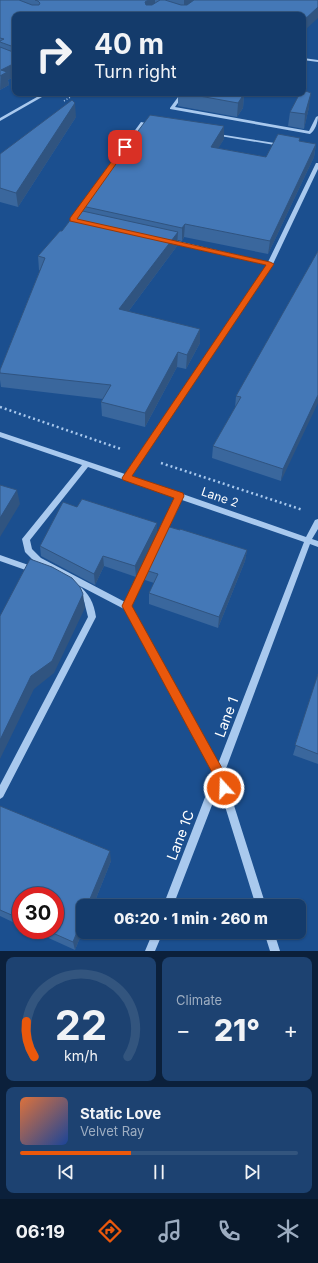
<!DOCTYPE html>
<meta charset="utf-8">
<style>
:root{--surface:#143b6b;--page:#1d4271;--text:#f1f3f6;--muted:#9dadc1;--line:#33557e;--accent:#ea580c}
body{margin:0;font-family:Inter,sans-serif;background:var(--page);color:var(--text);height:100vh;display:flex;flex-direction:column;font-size:15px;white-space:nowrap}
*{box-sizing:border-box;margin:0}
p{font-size:13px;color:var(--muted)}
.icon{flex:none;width:22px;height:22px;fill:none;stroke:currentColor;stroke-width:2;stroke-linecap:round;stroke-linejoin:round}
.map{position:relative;height:951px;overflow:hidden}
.drawer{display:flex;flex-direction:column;gap:6px;padding:6px;background:#0b203b;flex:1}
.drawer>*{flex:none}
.guide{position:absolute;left:12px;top:12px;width:294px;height:84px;border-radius:8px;box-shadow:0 1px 3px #0004,0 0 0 1px var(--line);background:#143b6b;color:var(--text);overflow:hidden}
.speed{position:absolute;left:12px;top:887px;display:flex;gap:8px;font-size:20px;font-weight:700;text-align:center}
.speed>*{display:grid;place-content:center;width:52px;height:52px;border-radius:50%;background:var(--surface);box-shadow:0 1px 3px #0004,0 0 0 1px var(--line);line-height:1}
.speed .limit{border:6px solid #d22;background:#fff;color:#111}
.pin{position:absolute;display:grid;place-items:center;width:34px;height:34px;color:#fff;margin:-17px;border-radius:8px;box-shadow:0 2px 6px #0006}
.me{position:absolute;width:44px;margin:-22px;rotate:340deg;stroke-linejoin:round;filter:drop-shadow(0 0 3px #0008)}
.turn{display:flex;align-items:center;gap:14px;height:84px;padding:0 16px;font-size:18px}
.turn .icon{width:52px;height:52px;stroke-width:2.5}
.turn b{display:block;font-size:28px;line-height:34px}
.big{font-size:30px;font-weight:800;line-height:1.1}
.drawer .card{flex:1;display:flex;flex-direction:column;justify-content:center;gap:6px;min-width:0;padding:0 14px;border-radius:8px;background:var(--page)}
.drawer .dial{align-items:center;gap:0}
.dial svg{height:104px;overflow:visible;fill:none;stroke:var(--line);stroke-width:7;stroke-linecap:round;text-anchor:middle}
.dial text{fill:var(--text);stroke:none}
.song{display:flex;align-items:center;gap:12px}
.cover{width:48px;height:48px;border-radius:6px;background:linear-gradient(135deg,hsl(20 70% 55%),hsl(220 70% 35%))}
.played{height:4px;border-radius:2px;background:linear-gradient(90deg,var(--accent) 40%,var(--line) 40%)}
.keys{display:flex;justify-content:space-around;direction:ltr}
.heat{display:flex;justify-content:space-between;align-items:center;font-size:22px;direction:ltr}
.drawer .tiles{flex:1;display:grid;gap:6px;grid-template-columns:1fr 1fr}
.card:last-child{grid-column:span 2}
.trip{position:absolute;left:76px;top:899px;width:230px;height:40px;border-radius:8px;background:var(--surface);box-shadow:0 1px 3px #0004,0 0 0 1px var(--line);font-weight:800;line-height:40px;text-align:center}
.tab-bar{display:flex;height:64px;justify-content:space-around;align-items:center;background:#08182b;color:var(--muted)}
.tab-bar .icon{width:28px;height:28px}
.tab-bar .active{color:var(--accent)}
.tab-bar b{font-size:18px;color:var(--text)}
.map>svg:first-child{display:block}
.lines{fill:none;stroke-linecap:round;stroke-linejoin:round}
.path-far1{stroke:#a9c9ee;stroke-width:1.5;stroke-dasharray:1 2;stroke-linecap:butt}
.path{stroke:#a9c9ee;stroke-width:2.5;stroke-dasharray:2 3;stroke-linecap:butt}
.minor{fill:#a9c9ee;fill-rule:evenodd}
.wall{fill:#3a679d}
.shaded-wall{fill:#305480}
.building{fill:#4478b7;stroke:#305480}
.route{fill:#ea580c;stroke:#983908}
.labels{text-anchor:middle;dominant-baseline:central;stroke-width:3;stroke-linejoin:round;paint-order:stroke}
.street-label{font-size:12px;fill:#fff;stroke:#1b4f8f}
.near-street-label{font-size:14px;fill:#fff;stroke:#1b4f8f}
</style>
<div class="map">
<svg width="318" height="951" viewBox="0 0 318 951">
<rect width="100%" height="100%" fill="#1b4f8f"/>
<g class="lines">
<path class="path-far1" d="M64,101L77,93"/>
<path class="path" d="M0,407L121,449
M161,463L303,510"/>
<path class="minor" d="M303,58L318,60V62L303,60Z
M44,93H49L0,121V118Z
M181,93H185L175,107L309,131L316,117L318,116C318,122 315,131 310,134L170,109V108Z
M141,122L155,125L153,126L144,125L107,176H103V174Z
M212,133L281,144L283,145L281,146L214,135H212Z
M316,163H318V169L273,264L131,476L306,537L315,520L318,519V529L312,539L318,541V547L310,544L224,774L266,906H256L219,787L173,906H163L214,774L124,609L78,585C89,593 94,603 96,617L3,797L0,799V785L88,617L84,601L71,587L72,585L75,584L78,585L35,562L25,552L22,539L82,465L0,437V432L125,474L267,265L169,243L166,241L169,239L268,262ZM88,467L176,498L125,602L41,558L32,549L30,540ZM182,500L304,542L218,764L131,607Z
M88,197L91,199L90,200L76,219H72V217L86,198Z
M0,555L37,568L38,570L37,572L34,573L0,561Z
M153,932H163L155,951H145Z
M264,932H274L280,951H270Z"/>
</g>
<path class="wall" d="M0,0H318L303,15H15V76L8,80L9,85L0,90Z
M178,93H235L244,94L243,108L237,117L178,106Z
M269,93H277L276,96Z
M309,107L304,129L288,126L290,112Z
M76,117L18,207L0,202V154Z
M224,126V139L218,148L266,157L300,138L299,141L316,144L314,157L268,254L184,237L182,241L178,240L177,246L128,312L200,343L186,369L177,367L145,427L102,416L101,402L103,399L1,387L0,380V370L40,270H39L38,256L82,211V206Z
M318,251L281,481L212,458L213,446L235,408L236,396Z
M77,507L157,523V534L136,577L104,566L95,585L41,556L40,546Z
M180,530L247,550L245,561L218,628L149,604V593L154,583L145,580V570Z
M318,674V764L293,755Z
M0,806L111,861L93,906H83V930L75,950L31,930H55L21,896V926L0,916Z"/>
<path class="shaded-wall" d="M148,0H155V7L145,14V2Z
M184,0H200L184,11Z
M318,7V18L303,32V21Z
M15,63V76L8,80L9,85L0,90L1,70Z
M311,93L309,107L304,129L305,114Z
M244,94L243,108L237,117L238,103Z
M75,103L76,117L18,207L16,193Z
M224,126V139L211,160V147Z
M316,144L314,157L268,254L270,241Z
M185,224L184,237L182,241V228Z
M178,232L177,246L119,324V309Z
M200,329V343L186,369L187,355Z
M178,352L177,367L145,427V413Z
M318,395V403L281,481L283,469Z
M17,490L20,504L0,537V518Z
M157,523V534L136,577L135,566Z
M247,550L245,561L218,628L219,617Z
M103,556L104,566L95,585L94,574Z
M83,594L85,608L54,673L34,689L0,759V740L31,676Z
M110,851L111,861L93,906H87Z
M83,917V930L75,950L73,942Z"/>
<path class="building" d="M0,0H19L32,5H39L40,3L38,1L35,0H148L145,2L146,5H152L160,0H165L181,5H187L194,0H318V7L303,21V15H15V51L14,47L0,42V41L4,39L0,38Z
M0,47L13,52L15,51V63L1,70L7,72L0,76Z
M303,90L311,93L305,114L290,112L300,93H303Z
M183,93H235L244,94L238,103Z
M72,100L75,103L16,193L0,188V154Z
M150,115L224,126L211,147L266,157L278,134L300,138L299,141L316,144L270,241L185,224L182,228L82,206Z
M78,210L178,232L119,309L200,329L187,355L178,352L145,413L101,402L111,385L0,373V370L45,258L38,256L60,231H62Z
M318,251V395L283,469L213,446L241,397L236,396Z
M0,485L17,490L0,518Z
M82,499L157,523L135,566L103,556L94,574L40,546L63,502L77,507Z
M166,526L180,530V529L247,550L219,617L149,593L158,574L145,570Z
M30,559L52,567L72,578L80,587L83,594L52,661L31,676L0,740V616Z
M318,674V754L295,745Z
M0,806L110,851L87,906H83V917L73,942L46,930H55V896H21V919L0,910Z"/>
<path class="route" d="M125,145L128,147L77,219L270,262L274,264L132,476L183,493L184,496L132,606L223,770L230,788L228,793L224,794L220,793L214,776L122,606L174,498L123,480L122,478L266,265L70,221V218L123,146Z"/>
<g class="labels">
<g class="street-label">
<text transform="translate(220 497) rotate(19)">Lane 2</text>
</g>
<g class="near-street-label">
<text transform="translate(226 717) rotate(-69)">Lane 1</text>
<text transform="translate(180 835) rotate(-69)">Lane 1C</text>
</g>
</g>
</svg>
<div class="speed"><div class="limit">30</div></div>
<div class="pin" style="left:125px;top:147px;background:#d93025"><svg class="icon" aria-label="arrive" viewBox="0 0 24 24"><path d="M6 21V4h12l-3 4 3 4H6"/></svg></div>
<svg class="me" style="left:224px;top:788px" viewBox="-20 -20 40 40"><circle r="17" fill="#ea580c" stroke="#fff" stroke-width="3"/><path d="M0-11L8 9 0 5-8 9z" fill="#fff"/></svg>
<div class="trip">06:20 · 1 min · 260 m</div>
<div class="guide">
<div class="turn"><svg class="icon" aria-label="right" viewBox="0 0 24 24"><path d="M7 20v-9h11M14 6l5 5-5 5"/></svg><div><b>40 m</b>Turn right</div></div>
</div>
</div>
<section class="drawer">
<div class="tiles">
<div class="card dial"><svg viewBox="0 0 100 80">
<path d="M14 69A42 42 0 1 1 86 69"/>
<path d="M14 69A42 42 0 0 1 8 42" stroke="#ea580c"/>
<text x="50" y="56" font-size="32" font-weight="700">22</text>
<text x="50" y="72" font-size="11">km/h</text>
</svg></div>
<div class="card"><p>Climate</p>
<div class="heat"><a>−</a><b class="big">21°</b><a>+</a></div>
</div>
<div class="card">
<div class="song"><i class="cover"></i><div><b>Static Love</b><p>Velvet Ray</p></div></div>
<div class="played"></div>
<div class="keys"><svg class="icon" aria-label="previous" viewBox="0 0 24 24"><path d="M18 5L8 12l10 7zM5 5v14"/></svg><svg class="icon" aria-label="pause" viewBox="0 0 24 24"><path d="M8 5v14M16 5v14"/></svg><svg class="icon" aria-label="next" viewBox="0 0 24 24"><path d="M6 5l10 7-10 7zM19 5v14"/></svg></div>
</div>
</div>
</section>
<nav class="tab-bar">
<b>06:19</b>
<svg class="icon active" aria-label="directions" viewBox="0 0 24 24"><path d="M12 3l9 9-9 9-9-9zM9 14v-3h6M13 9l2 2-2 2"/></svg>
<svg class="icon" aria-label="music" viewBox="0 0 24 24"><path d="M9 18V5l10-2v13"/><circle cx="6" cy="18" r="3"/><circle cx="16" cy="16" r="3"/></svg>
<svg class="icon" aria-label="phone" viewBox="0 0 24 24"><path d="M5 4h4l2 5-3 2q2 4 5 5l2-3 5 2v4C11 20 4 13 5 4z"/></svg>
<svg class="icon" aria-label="climate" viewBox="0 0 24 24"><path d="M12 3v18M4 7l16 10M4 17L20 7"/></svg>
</nav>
